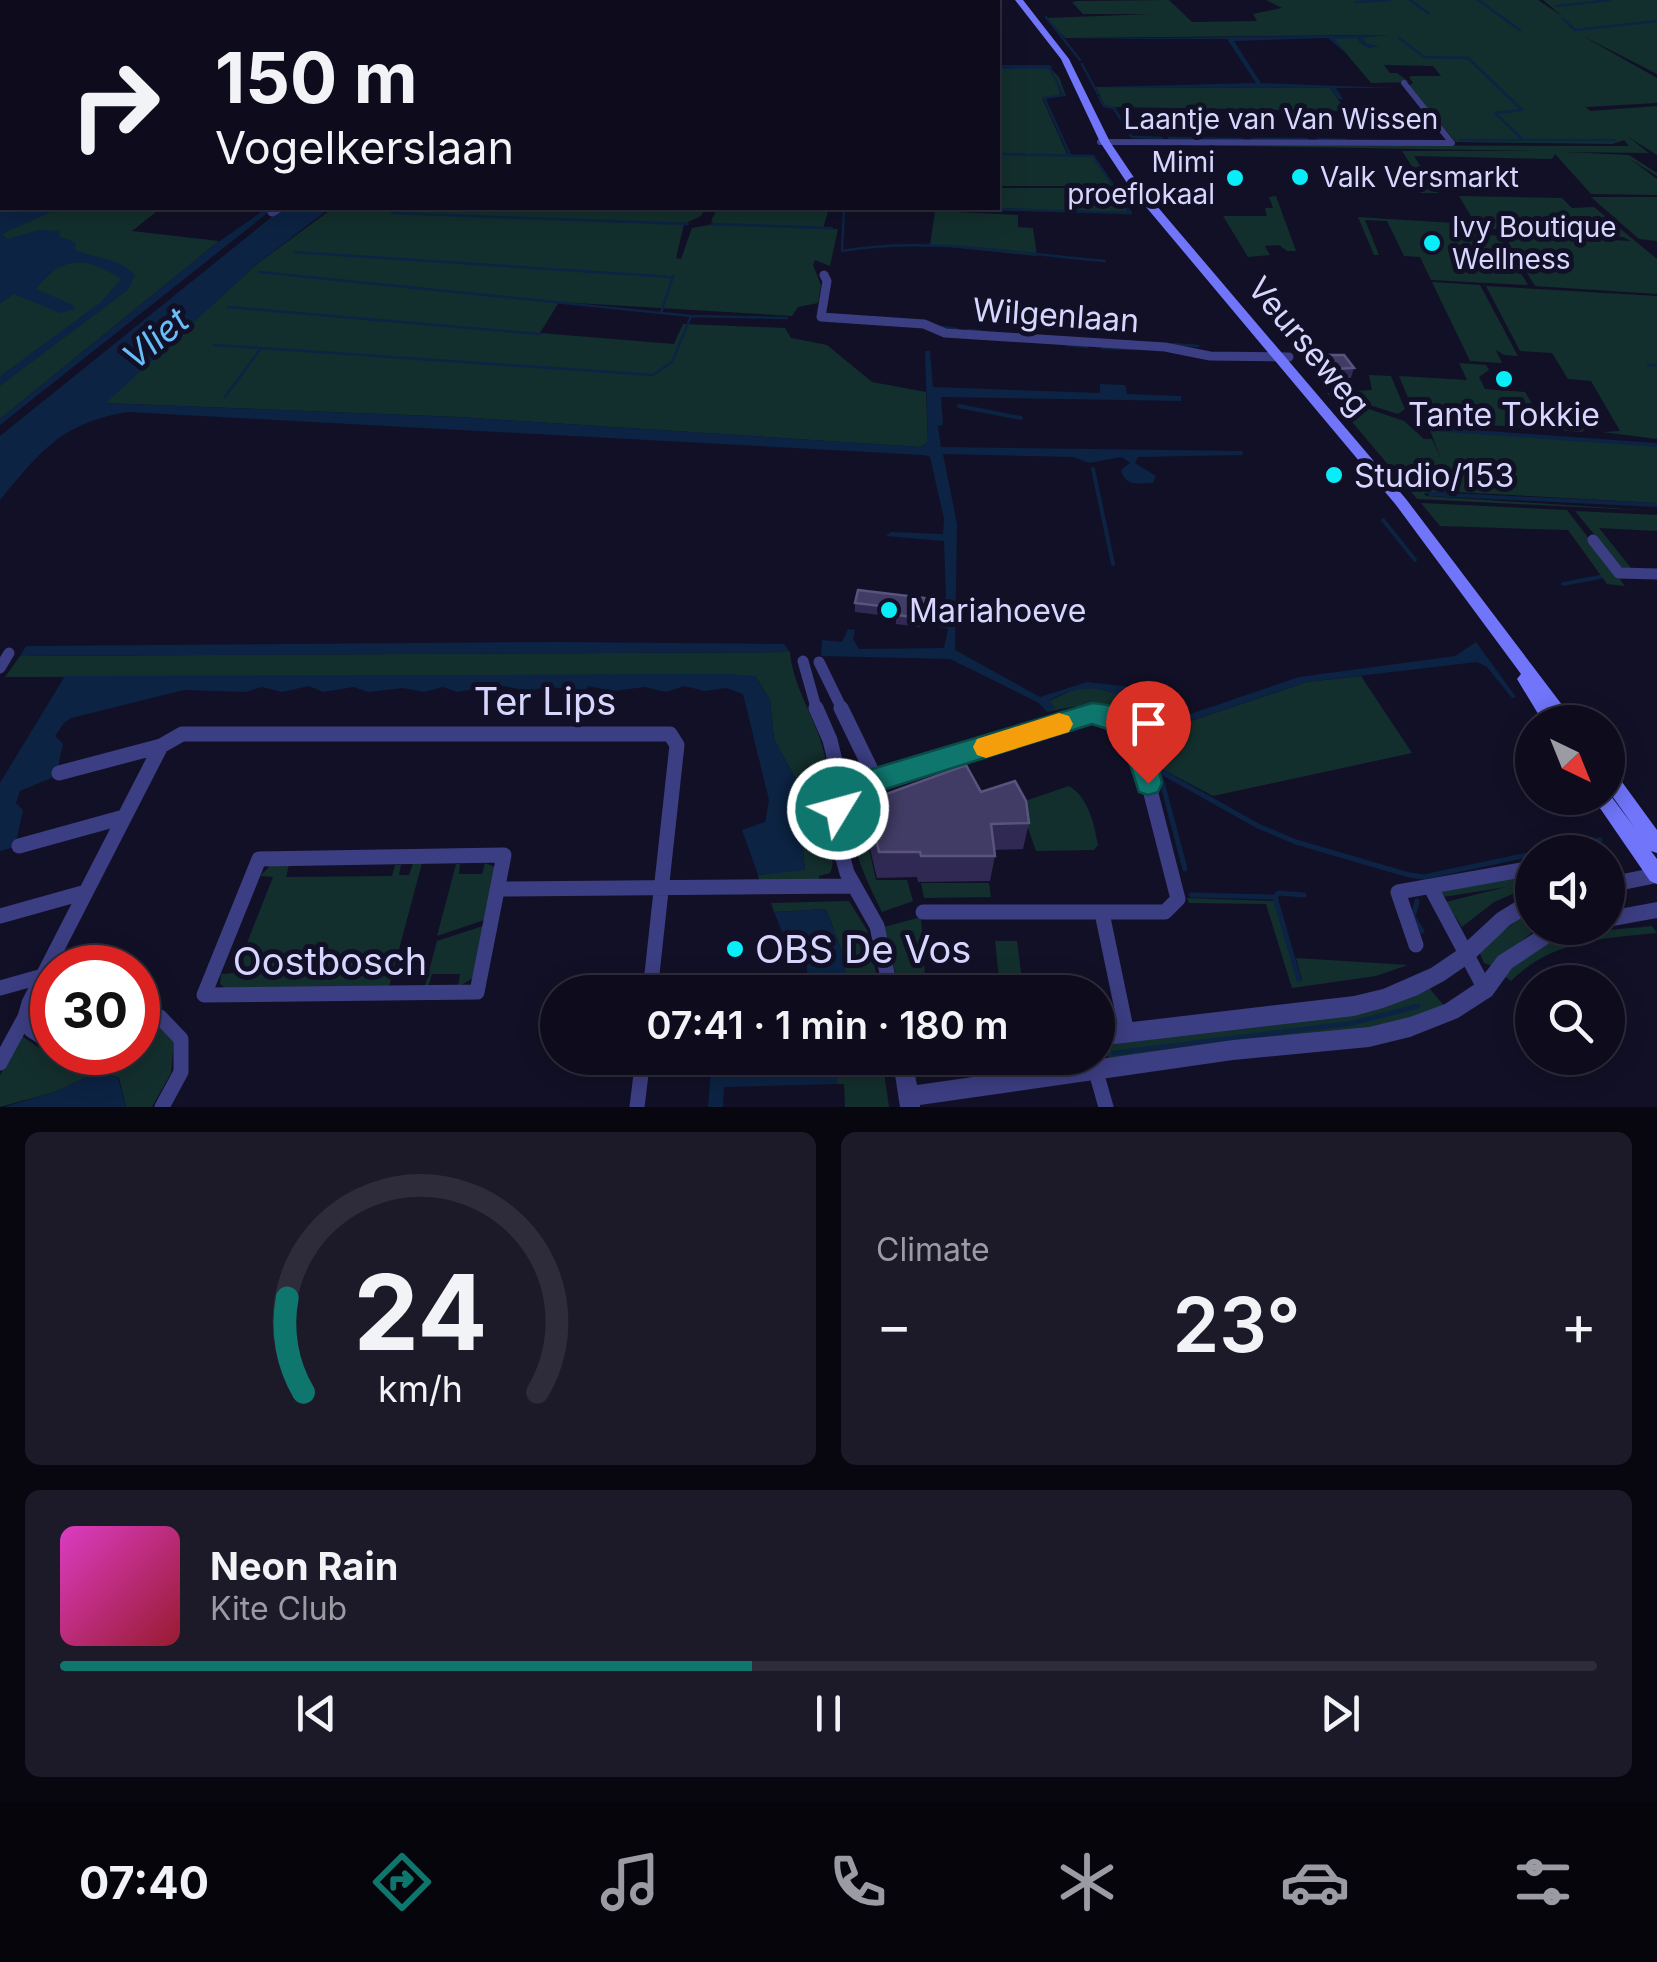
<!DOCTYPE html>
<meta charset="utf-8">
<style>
:root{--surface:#0e0c1c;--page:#1c1a29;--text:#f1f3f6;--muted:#9b9ba3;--line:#2e2c3b;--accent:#0f766e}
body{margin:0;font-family:Inter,sans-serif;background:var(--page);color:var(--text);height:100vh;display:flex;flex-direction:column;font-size:38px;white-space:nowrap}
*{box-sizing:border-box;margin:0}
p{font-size:32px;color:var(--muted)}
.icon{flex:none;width:55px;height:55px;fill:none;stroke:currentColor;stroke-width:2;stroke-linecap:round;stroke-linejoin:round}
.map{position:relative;height:1107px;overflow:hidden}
.details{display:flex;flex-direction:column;gap:25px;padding:25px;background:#08070f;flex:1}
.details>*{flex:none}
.guide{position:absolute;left:0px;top:0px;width:1000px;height:210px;box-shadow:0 5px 25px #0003,0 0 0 2px var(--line);background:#0e0c1c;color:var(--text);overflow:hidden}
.needle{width:65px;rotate:137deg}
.fabs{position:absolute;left:1515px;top:705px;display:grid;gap:20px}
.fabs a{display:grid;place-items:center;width:110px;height:110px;border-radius:50%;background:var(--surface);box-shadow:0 5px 25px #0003,0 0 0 2px var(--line);font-size:50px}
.speed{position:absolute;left:30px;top:945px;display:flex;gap:20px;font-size:50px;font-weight:700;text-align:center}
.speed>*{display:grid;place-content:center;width:130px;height:130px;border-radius:50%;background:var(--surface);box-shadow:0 5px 25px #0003,0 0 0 2px var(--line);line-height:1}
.speed .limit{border:15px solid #d22;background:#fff;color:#111}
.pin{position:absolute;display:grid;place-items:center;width:85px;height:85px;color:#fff;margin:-102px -42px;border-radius:50% 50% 50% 0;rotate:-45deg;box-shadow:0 0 10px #0007}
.pin .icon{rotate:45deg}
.me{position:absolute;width:110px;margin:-55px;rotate:53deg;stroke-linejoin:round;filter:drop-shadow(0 0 8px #0008)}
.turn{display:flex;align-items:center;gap:35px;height:210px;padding:0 50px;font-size:45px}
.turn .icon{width:130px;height:130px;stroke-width:2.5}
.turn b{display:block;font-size:70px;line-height:85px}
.big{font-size:75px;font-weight:600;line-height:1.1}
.details .widget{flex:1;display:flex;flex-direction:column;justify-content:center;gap:15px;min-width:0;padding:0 35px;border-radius:15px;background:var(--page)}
.details .dial{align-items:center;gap:0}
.dial svg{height:260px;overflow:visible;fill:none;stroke:var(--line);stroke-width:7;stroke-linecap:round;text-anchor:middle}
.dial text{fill:var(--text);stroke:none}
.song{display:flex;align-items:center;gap:30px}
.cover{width:120px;height:120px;border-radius:15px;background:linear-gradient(135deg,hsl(310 70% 55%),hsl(350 70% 35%))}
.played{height:10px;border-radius:5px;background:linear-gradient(90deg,var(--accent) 45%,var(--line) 45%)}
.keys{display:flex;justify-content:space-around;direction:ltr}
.heat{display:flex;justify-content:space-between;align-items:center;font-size:55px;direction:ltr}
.details .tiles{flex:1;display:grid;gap:25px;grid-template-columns:1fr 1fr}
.widget:last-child{grid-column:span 2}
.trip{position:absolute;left:540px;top:975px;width:575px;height:100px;border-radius:50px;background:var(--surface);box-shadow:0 5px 25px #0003,0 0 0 2px var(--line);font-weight:600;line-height:100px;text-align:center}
.dock{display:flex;height:160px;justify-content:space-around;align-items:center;background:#06050b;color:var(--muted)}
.dock .icon{width:70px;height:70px}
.dock .on{color:var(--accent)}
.dock b{font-size:45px;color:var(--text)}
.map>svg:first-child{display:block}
.green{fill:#132f2d}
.water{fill:#0c2343}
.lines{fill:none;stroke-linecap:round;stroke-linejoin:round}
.stream-far2{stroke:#0c2343;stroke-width:2.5}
.stream-far1{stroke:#0c2343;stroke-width:4}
.stream{stroke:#0c2343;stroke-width:5}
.canal{fill:#0c2343;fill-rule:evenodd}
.minor-far3{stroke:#3c3e83;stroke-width:6}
.minor-far2{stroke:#3c3e83;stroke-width:9}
.minor-far1{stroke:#3c3e83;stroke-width:11}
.minor{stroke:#3c3e83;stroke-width:15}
.tertiary{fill:#3c3e83;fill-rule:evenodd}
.secondary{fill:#7075fa;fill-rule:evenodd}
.wall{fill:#2f2953}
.building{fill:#413c65;stroke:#59547d;stroke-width:2.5}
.route{fill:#0f766e;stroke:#0a4d48;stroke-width:2.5}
.slow{fill:#f59e0b}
.poi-dot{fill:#08edf7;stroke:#121026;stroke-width:4}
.labels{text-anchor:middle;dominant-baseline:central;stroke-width:10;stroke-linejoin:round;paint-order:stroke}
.far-street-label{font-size:28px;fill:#d8d6fe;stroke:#121026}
.far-poi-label{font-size:28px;fill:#d8d6fe;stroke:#121026;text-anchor:start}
.street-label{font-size:32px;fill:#d8d6fe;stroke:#121026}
.poi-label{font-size:32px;fill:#d8d6fe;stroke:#121026;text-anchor:start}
.water-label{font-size:35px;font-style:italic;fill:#67bffa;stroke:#121026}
.near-street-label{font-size:38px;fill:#d8d6fe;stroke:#121026}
.near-poi-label{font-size:38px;fill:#d8d6fe;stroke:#121026;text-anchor:start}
</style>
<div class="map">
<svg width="1657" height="1107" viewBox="0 0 1657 1107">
<rect width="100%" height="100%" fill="#121026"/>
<path class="green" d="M0,0H368L2,2V208H161L132,231L219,241L0,419Z
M1169,0L1192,22L1257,21L1253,14L1282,8L1266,0H1538L1562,16L1543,0H1657V74L1581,35L1657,78V103L1586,107L1590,111L1657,106V155L1627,136L1649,153L1565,152L1629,155L1657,173V176L1630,159L1657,179V195L1591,194L1555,154L1552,159L1414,156L1438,193H1421L1417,186L1424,185L1402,151H1534L1188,145L1629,146L1624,140L1612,144L1456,142L1408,86L1413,83L1409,77L1412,76H1441L1433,66L1384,65L1390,73H1397L1409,82L1371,83L1333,38H1358L1359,43H1365L1362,37L1388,35L1065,38L1047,18L1151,14H1083L1072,2L1077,1Z
M1049,67L1059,77L1066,96H1061L1064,95L1055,78L1061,96L1042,98L1068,156H1093L1112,186H998V155H1044L998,153V68H1048L1054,75Z
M1096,87L1330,88L1346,111L1115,107L1105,106Z
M998,188H1113L1128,212L980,208H998Z
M1276,196L1296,251H1287L1279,245L1265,246L1270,255L1248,257L1223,216H1267L1265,208H1273L1269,197Z
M1459,196L1562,198L1572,208L1594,207L1657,259V294L1535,286L1503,234L1631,241L1623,237L1478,228Z
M1591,197H1657V241L1639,239Z
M333,208H705L701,216L684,224L676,258L681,259L692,228L715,224L711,221L715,213L713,208H829L823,229H838L830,266L815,260L813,265L821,285L818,303L798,307L792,316L559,302L540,333L674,344L683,324L785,328L791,338L827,345L872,382L926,392L928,442L920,447L458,417L104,403L257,264Z
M935,211L1018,215V227L1033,228L1037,256L930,245Z
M1358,217L1469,224L1476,234L1499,236L1528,285L1431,280L1420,257L1404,256L1387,221L1365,220L1379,255H1374Z
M1432,282L1480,285L1518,356L1504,355L1496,350L1502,363L1470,361Z
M1486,286L1657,296V439L1602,432L1620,431L1591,381L1568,379L1552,353L1520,351Z
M1459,363L1486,365L1489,370L1479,377L1485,389L1525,392L1534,407C1556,408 1575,405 1588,426L1582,432L1422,420L1415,415L1399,376L1467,380Z
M1369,375L1391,376L1405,409L1398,414L1366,404L1337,405L1327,393L1372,390Z
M1369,409L1404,421L1424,439H1432L1441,459L1430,430L1657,446V503L1457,492L1424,493L1426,496L1657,511L1417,499L1342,410Z
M1421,503L1567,510L1625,586L1607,584L1568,530L1440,526Z
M1575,511L1657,515V531L1599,528L1631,568H1622Z
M790,652C793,689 818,721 825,757C830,781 826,803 827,828C827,843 837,859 830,873L819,876V880H759L758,875L805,869L800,824L805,817L804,794L774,739L770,700L755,676L5,677L20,656Z
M1361,676L1412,753L1213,796L1162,769L1152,734L1307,682Z
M1092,687L1120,695L1139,707L1136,715L1146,725L1139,729C1124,709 1104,704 1081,711L1077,706L1047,712L1055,708L1049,701L1077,688Z
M1069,786C1089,798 1094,824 1098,845L1094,850L1036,851L1019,803Z
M874,807L880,820L864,827L876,880H907L913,901L882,912C866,879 852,851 850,815Z
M413,863H422L389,987L225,988L220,984L221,974L235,973L273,877L260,876L272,864L289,865L286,877L392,876L395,865H401L399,875H409Z
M485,863L495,867L487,919L437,936L456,864H460L459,874H482Z
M1532,872V886L1494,902L1462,927L1446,902L1506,887L1443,897L1440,892Z
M921,883H989L991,897L924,898Z
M1187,898L1274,901L1298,981L1302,980L1296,958L1408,965L1376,976L1292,988L1266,904L1189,903Z
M849,901L867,930L880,992H845V960L826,909L774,912L771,903Z
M1532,910V928H1537L1493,966L1484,963L1478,949Z
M921,917L926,992H900L884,927Z
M486,925L473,978L458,987L460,974H432L428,987L425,986L437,941Z
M1652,926L1657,933C1604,938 1550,941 1511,981L1504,976C1547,929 1594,932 1652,926Z
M995,941H1017L1023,988H1000Z
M1430,989L1445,1007L1408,1023L1110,1059L1105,1053L1113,1040L1417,995Z
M142,1022L162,1027L174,1040L171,1073L152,1107H126L119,1078L100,1071L55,1092L0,1107V1075L22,1036L45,1052H138V1023Z
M835,1058H882L889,1107H845L844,1084H837Z
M976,1058H1061L1064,1069L980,1079Z"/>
<path class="water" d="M0,0H281L2,2V208H60L2,234L7,239L39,230L60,231L59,236L76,243L75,250C95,258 120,258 135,275L128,290L0,386V376L101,302L121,279C85,256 63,255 36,289L73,305L75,309L60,313L14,294L0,304Z
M1388,35L1363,38L1364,43L1380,46L1369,48L1359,43L1358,38L1334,39L1348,55L1328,38L1234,41L1261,83L1397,88H1336L1343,99H1338L1330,88L1096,87L1256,83L1227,39H1063Z
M267,208H274L0,425V419L214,245Z
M283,208H330L257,264L106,403L458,417L920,447L928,442L925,351H930L933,387L1100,393V384L1125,385L1127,394L1181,396V401L941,397L943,425L938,426L941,447L1242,451L1243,455L1138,457L1135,463L1156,476L1153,483C1138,483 1125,487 1121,470L1130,463L1122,457L1089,463L1073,457L943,454L957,524L955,650L1040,697L1087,682L1141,688L1130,702C1102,684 1079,685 1050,700L1055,709L1047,712L1039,703L950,659L821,656L822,640L842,642L848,629L855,630L853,639L859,649L944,648L948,629L939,627L946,596L944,541L886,536L891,532L943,534L944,519L930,457L924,455L128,412C61,423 41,451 0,500V436Z
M557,642L784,644L790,652L20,656L26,646Z
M1476,642L1516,697L1512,698L1487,667L1477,662L1307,682L1154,733L1135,714L1152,727L1299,677L1455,656Z
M729,674L755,676L770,700L774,739L804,794L805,817L801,824L805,870L758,875L742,830L765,822L769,800L743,694L726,688L705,691L684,686L666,692L645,687L613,691L588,686L586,690L546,687L529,691L498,685L457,692L443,687L424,692L403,688L368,692L354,687L323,692L309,686L282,692L262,687L245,692L184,690L71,718L64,723L55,736L63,744L56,776L20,791L16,803L23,810L15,847L0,851V783L65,676Z
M826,909L845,961L846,988L845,992H807V948L790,951L774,912Z
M712,1058H835L837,1084L724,1087L723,1107H708Z
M100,1071L118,1078L126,1107H4L55,1092Z"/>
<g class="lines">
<path class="stream-far2" d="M1410,0L1428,13
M1478,0L1520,30
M1356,2L1390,0
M1557,6L1610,0
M1046,17L1080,60
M1563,19L1575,30L1657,21
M1399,38L1424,57L1468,58L1522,110L1495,113L1523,140
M1082,64L1098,94
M1049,67L1053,75
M1055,78L1063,95L1044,98L1070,155
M1099,97L1104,106L1114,108L1131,136
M1133,137L1162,138
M1169,138L1242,139
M1252,139H1307
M1318,139L1346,140
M1460,140H1615
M998,154L1093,156L1113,185
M1115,189L1131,213
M844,208L842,251C926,236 1020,254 1105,261
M950,208L1131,213
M392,213L688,224
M1564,221L1589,238
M712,224L832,228
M1548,235L1549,218
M294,252L672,277
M259,272L691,316
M228,307L540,334
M661,313L673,276
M942,327L957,329
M968,330L981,331
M1172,344L1198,346
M214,345L261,348
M1067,345L1087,347
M1102,348L1133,349
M1648,365H1657
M225,397L261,348L653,375L672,362L691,316L787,318
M959,406L963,408"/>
<path class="stream-far1" d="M959,406L1021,418
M1433,429L1657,445
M1093,469L1113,564
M1430,494L1657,505
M1383,520L1415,560
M1563,584L1600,577"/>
<path class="stream" d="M1148,729L1185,869
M1160,771L1258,826L1296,842L1409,875L1424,877L1532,854
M1541,852L1600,840
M1191,895L1275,897L1299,980
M1275,897L1278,893L1304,895
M1417,901L1413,917L1422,931
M1114,1053L1353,1023L1418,1006"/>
<path class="canal" d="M998,65H1049L1053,67L1049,69H998Z"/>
<path class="minor-far3" d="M898,2L991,0
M1404,83L1452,143
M1100,142L1452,143"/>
<path class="minor-far2" d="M272,212L279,208
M824,275L827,281L821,317L924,324L945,333L1165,347L1210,356L1289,357"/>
<path class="minor-far1" d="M1593,540L1619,573L1657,574
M803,661L817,711
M819,662L843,711
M0,668L9,653"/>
<path class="minor" d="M816,708L830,740L842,790L838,809L841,851L847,873L877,926L891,992
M841,708L877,782
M59,773L161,746
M842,790L1092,714L1117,718L1136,735L1178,899L1165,912H923
M19,846L124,817
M504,855L477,992L204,995L259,859Z
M1431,888L1485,989
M498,889L854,886
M1102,913L1127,1033
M0,916L86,892
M1416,945L1398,892L1532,868
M0,988L43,976
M138,1014L160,1017L181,1039V1072L162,1107
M52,1043L31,1030L25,1017L29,1003L161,746L182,734H670L677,745L650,992
M1092,1058L1106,1107
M0,1063L25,1017
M637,1107L643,1058"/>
<path class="tertiary" d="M1657,867V883L1608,893V877Z
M1532,896V912L1510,925L1470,963L1444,981L1418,995L1383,1008L1354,1016L1098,1046V1026L1354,996L1383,989L1431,968L1456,951L1497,913L1515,902Z
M1657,902V918L1608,927V911Z
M1542,928H1566L1563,934L1512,968L1492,996L1458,1018L1410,1037L1369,1047L1233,1060L920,1105V1107H900L893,1062L895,1058H940L937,1065L914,1070L917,1085L1233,1040L1369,1027L1410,1017L1445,1004L1478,982L1498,956Z"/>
<path class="secondary" d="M1015,0H1023L1069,59L1110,142L1139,185L1406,499L1575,722H1543L1517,679L1521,674L1396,505L1131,189L1100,142L1061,59Z
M1608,768L1614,771L1657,830V853L1651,851L1657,859V884L1650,881L1593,798H1608V792L1634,827L1608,790Z"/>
</g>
<path class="wall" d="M1326,355L1354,368L1351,378H1332L1322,364Z
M925,598L920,627L896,624V617L855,612V603Z
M981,792L1029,823L1023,849L994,850L995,856L990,881L918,882L917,877L877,878L865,828L867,801Z"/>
<path class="building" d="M1326,355H1344L1354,368L1335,369Z
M858,590L925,598L921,618L897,615L898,608L855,603Z
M966,765L981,792L1015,781L1026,801L1029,823L991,824L995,856H921L920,852H879L867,801Z"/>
<path class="route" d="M1092,703C1148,707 1150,737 1162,783L1158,792L1148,795L1139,792L1120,733L1092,724L854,799L848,817L838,821L828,817L824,809L832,781Z"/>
<path class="slow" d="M1059,713L1069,716L1073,724L1069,732L986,758L977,755L973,747L977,739Z"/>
<g class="poi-dot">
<circle cx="1300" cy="177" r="10"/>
<circle cx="1235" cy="178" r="10"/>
<circle cx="1432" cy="243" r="10"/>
<circle cx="1504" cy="379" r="10"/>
<circle cx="1334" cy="475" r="10"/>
<circle cx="889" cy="610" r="10"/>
<circle cx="735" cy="949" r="10"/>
</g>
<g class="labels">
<g class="far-street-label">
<text x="1281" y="119">Laantje van Van Wissen</text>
</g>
<g class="far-poi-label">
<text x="1215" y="162" text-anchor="end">Mimi<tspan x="1215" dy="32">proeflokaal</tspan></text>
<text x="1320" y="177">Valk Versmarkt</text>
<text x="1452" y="227">Ivy Boutique<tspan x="1452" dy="32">Wellness</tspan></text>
</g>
<g class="street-label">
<text transform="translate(1056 315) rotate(4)">Wilgenlaan</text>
<text transform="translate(1309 346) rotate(50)">Veurseweg</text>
</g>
<g class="poi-label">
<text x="1504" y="414" text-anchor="middle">Tante Tokkie</text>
<text x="1354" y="475">Studio/153</text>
<text x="909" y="610">Mariahoeve</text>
</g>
<g class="water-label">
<text transform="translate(155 338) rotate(-40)">Vliet</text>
</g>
<g class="near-street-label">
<text x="545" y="701">Ter Lips</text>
<text x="330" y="961">Oostbosch</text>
</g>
<g class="near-poi-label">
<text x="755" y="949">OBS De Vos</text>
</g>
</g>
</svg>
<div class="fabs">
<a><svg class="needle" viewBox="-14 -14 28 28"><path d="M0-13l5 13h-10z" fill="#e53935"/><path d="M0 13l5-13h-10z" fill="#9b9ba3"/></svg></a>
<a><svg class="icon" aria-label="sound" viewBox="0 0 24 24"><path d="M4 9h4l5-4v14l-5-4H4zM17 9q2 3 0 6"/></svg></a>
<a><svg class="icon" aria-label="search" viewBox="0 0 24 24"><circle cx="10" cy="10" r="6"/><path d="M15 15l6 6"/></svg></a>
</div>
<div class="speed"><div class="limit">30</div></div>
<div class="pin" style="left:1148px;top:783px;background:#d93025"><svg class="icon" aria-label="arrive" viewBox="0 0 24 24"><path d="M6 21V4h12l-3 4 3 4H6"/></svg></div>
<svg class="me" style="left:838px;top:809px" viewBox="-20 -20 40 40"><circle r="17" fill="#0f766e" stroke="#fff" stroke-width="3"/><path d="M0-11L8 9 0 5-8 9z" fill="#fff"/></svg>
<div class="trip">07:41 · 1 min · 180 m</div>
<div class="guide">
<div class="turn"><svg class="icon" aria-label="right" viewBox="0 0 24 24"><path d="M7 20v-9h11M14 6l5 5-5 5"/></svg><div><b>150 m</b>Vogelkerslaan</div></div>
</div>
</div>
<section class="details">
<div class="tiles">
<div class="widget dial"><svg viewBox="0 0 100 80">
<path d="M14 69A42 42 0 1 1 86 69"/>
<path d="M14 69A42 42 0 0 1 9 40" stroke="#0f766e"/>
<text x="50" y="56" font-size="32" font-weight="700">24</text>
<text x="50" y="72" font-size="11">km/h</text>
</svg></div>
<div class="widget"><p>Climate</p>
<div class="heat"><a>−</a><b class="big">23°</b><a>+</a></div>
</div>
<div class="widget">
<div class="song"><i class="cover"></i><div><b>Neon Rain</b><p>Kite Club</p></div></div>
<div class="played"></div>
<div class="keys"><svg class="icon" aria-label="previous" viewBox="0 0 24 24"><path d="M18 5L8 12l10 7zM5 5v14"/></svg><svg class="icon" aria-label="pause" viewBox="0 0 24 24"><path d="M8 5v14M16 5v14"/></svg><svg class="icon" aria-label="next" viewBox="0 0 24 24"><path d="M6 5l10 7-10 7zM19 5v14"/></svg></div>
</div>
</div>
</section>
<nav class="dock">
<b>07:40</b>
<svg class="icon on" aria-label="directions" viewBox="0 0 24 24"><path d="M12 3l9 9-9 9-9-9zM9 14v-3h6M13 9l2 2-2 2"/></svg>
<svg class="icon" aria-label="music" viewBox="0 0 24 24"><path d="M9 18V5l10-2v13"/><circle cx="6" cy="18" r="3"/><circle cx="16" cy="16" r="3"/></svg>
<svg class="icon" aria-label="phone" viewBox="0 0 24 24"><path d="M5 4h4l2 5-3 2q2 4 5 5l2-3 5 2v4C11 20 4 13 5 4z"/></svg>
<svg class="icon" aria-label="climate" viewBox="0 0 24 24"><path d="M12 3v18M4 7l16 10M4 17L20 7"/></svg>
<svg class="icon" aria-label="car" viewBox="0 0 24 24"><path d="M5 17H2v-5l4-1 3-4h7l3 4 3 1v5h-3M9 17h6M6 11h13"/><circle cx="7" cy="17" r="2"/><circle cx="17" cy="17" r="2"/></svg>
<svg class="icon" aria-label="filters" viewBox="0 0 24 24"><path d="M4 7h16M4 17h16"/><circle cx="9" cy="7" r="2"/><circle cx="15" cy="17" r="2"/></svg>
</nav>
